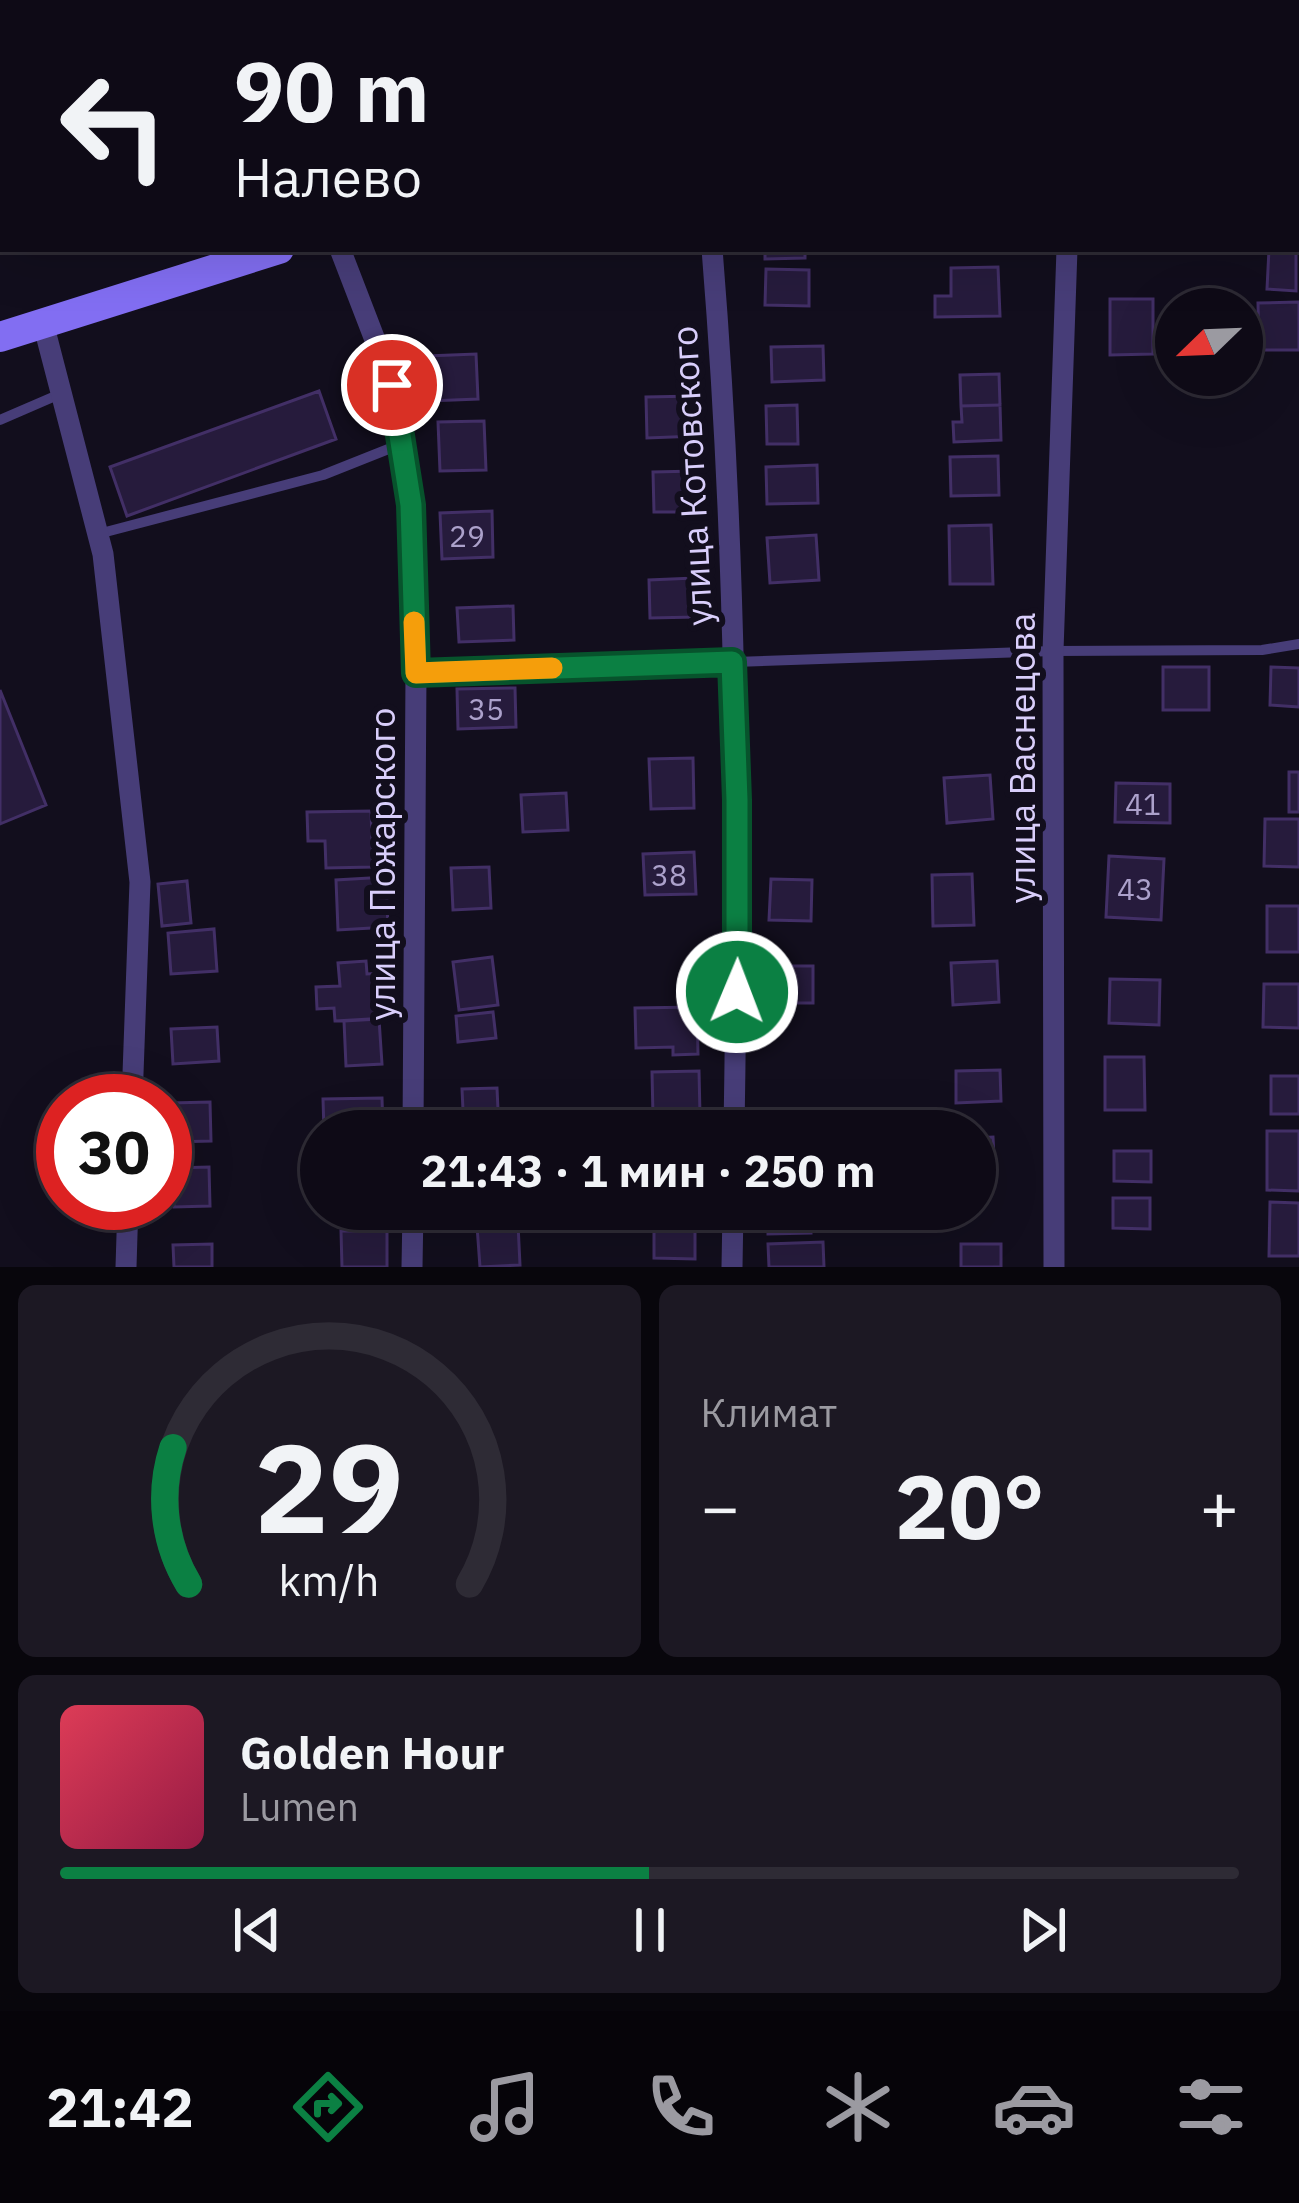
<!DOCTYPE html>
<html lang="ru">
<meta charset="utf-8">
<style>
:root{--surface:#0e0a16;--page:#1c1823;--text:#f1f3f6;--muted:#9b9aa1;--line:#2e2b35;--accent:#0b8043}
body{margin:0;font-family:"IBM Plex Sans",sans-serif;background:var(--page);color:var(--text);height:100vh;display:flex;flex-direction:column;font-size:45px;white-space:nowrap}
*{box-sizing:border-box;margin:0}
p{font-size:39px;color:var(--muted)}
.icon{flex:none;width:66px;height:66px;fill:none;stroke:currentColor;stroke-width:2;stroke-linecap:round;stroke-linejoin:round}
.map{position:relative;height:1267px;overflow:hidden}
.side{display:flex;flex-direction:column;gap:18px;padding:18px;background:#08060c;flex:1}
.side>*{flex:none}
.hud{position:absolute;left:0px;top:0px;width:1299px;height:252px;box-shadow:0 12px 48px #0002,0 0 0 3px var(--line);background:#0e0a16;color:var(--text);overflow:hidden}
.needle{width:78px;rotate:247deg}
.buttons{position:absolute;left:1155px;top:288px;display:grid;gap:24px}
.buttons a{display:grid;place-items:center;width:108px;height:108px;border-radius:50%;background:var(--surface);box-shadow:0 12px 48px #0002,0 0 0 3px var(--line);font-size:60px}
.speed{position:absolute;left:36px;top:1074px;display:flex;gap:24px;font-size:60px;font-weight:700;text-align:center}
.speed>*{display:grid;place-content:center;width:156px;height:156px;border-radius:50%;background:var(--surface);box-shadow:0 12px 48px #0002,0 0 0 3px var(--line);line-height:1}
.speed .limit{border:18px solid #d22;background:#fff;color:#111}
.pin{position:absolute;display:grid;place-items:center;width:102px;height:102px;color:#fff;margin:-51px;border:6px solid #fff;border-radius:50%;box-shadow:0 3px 12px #0007}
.me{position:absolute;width:132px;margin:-66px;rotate:1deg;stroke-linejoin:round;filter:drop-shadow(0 0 9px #0008)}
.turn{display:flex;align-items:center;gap:42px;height:252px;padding:0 36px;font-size:54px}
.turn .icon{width:156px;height:156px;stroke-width:2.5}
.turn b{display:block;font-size:84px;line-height:102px}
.big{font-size:90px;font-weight:700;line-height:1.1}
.side .tile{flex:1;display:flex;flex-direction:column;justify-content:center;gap:18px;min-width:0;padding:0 42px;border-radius:18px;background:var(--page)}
.side .dial{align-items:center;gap:0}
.dial svg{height:312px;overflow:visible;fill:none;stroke:var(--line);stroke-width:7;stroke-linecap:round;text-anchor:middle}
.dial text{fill:var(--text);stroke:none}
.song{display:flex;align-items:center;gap:36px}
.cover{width:144px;height:144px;border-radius:18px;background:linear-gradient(135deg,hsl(350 70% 55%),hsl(340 70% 35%))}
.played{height:12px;border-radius:6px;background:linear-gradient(90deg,var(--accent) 50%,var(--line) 50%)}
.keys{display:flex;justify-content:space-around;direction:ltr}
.heat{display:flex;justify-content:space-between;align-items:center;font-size:66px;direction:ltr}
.side .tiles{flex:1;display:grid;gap:18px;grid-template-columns:1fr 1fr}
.tile:last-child{grid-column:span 2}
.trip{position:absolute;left:300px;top:1110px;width:696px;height:120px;border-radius:60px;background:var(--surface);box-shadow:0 12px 48px #0002,0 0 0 3px var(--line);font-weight:700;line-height:120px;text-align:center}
.tab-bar{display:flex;height:192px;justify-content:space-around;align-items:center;background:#060409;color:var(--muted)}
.tab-bar .icon{width:84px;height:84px}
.tab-bar .current{color:var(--accent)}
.tab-bar b{font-size:54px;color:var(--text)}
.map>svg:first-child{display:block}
.building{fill:#261b3c;stroke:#422f66;stroke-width:3}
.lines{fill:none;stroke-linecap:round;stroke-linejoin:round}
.path{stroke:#389da5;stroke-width:4.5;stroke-dasharray:6 9;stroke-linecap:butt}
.service{stroke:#473d78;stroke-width:10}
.minor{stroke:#473d78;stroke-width:21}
.secondary{stroke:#826ef2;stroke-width:30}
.route-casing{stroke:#07532c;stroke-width:30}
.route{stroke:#0b8043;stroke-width:21}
.slow{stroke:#f59e0b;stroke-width:21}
.labels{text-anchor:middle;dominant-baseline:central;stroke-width:12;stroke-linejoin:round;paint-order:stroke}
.number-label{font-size:30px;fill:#aca1cb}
.street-label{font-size:36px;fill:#d9cefb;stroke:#120e1d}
</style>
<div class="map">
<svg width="1299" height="1267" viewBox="0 0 1299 1267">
<rect width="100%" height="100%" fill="#120e1d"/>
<path class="building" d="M1296,223V291L1267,289L1269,249H1296Z
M765,249H805V258L765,259Z
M998,267L1000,316L935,317V296H951V268Z
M766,269L809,270V306L765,305Z
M1110,299H1153V354L1110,355Z
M1299,302V350H1259L1258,303Z
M823,346L824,380L772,382L771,347Z
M476,354L478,399L429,401L427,356Z
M999,374L1000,405L961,406L960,375Z
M319,391L336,439L127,516L110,467Z
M696,396L697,436L647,438L646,397Z
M797,405L798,444H767L766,406Z
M1000,405L1001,440L954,442L953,422H962L961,406Z
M484,421L486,470L440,471L438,422Z
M998,456L999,495L951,496L950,457Z
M817,465L818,503L767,504L766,467Z
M696,471V512H654L653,472Z
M492,511L493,557L442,559L440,513Z
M991,525L993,584H950L949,526Z
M816,535L819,580L770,583L767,538Z
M694,578L696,617L650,618L649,580Z
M513,606L514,640L459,642L457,608Z
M1163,667H1209V710H1163Z
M1271,667L1299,668V707L1270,705Z
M515,688L516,727L458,729L457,689Z
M0,690L46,805L0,824Z
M693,758L694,808L651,809L649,759Z
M1289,772H1299V812H1289Z
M990,775L993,819L947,823L944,778Z
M1116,783L1170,784V823L1115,822Z
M566,793L568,830L523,832L521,795Z
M371,811L373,867L326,868L325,841H308L307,812Z
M1265,819H1299V867L1264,866Z
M694,852L696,894L645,895L643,854Z
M1109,856L1164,859L1161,920L1106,917Z
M489,867L491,908L453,910L451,868Z
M972,874L974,925L933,926L932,875Z
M386,877L388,927L338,930L336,880Z
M771,879L812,880L811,921L769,920Z
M187,881L191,923L162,926L158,884Z
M1267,906H1299V952H1267Z
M214,929L217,971L171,974L168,933Z
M492,957L498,1005L459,1010L453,962Z
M366,961L367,974L384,973L387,1018L335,1021L334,1008L317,1009L316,987L340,986L338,963Z
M997,961L999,1002L953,1005L951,963Z
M773,966H813V1003H774Z
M1110,979L1160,980L1159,1025L1109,1023Z
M1264,984H1299V1028L1263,1027Z
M697,1007L698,1054L673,1055V1047L636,1048L635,1008Z
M493,1012L496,1038L458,1042L456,1016Z
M379,1019L382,1064L346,1066L344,1021Z
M217,1027L219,1061L173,1064L171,1029Z
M1105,1057H1144L1145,1110H1105Z
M1000,1070L1001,1101L956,1103V1071Z
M699,1071L700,1115L653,1116L652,1072Z
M1271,1076H1299V1114H1271Z
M497,1088L499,1131H464L462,1089Z
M382,1098L383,1131H324L323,1099Z
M210,1102L211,1141L172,1142L171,1103Z
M809,1115L810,1131H769L768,1116Z
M1267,1131H1299V1191L1267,1190Z
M993,1137L995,1176L975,1177V1138Z
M1114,1151H1151V1182L1114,1181Z
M209,1167L210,1206L174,1207L173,1168Z
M1113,1198H1150V1229L1113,1228Z
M1270,1202L1299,1203V1256H1269Z
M460,1209H507L508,1217L461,1221Z
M768,1209H810L811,1233L768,1234Z
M654,1223H695V1259L654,1258Z
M518,1224L520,1265L480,1267L477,1226Z
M341,1231H387V1267H342Z
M823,1242L824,1267H769L768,1244Z
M212,1244V1267H174L173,1245Z
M961,1244H1001V1267H961Z"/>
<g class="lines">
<path class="path" d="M1296,18L1299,8"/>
<path class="service" d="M0,420L60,394
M98,534L323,475L401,444
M416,673L1053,651L1262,650L1299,644"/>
<path class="minor" d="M995,0L1000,3
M1296,113H1299
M340,249L392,384L411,505L416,673L413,1131
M712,249C736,542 739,837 734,1131
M43,323L103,554L140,882L132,1101
M126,1267L128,1203
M412,1267L413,1209
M732,1267L733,1209
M1054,1267L1053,651L1067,249"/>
<path class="secondary" d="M962,3L968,0
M0,337L279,249"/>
</g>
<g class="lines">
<defs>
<path id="route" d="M392,385L411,505L416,673L732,662L737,800V992"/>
</defs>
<use href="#route" class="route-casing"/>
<use href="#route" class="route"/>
<path class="slow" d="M414,622L416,673L552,668"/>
</g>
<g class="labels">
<g class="number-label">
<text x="467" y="535">29</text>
<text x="486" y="708">35</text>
<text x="1143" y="803">41</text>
<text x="669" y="874">38</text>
<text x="1135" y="888">43</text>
</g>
<g class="street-label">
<text transform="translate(691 476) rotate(-93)">улица Котовского</text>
<text transform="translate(1021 758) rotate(-90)">улица Васнецова</text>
<text transform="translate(381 864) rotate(-90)">улица Пожарского</text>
</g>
</g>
</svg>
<div class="buttons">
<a><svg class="needle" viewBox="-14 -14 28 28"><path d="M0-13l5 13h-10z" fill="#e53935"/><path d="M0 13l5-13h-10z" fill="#9b9aa1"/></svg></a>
</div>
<div class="speed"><div class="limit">30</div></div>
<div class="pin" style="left:392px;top:385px;background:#d93025"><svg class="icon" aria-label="arrive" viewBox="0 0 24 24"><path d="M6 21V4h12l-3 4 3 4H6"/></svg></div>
<svg class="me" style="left:737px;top:992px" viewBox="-20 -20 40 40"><circle r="17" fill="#0b8043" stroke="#fff" stroke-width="3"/><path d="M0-11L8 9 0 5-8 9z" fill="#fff"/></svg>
<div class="trip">21:43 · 1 мин · 250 m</div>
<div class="hud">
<div class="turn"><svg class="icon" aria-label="left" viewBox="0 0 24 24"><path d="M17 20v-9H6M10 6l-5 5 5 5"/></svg><div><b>90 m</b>Налево</div></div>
</div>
</div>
<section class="side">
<div class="tiles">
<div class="tile dial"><svg viewBox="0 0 100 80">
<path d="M14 69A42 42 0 1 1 86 69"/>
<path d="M14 69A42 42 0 0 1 10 34" stroke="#0b8043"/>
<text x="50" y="56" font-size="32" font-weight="700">29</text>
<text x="50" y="72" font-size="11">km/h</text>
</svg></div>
<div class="tile"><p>Климат</p>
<div class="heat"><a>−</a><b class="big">20°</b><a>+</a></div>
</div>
<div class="tile">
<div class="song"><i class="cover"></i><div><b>Golden Hour</b><p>Lumen</p></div></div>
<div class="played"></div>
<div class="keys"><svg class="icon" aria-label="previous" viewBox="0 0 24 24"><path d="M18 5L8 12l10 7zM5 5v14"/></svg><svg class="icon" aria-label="pause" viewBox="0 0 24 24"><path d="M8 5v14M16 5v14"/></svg><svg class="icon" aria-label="next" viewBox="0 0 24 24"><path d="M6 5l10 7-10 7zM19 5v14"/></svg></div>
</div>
</div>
</section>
<nav class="tab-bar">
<b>21:42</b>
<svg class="icon current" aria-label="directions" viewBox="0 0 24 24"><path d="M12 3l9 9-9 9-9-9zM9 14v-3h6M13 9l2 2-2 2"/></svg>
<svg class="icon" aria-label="music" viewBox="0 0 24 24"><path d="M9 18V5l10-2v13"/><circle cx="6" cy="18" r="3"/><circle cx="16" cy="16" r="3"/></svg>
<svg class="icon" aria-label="phone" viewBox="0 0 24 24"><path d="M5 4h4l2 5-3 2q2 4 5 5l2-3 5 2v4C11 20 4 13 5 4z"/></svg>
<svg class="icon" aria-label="climate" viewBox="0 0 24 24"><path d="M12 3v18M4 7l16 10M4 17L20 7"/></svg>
<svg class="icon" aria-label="car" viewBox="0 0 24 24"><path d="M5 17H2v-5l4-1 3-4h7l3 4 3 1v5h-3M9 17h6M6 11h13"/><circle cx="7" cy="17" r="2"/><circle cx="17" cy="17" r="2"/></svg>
<svg class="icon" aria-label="filters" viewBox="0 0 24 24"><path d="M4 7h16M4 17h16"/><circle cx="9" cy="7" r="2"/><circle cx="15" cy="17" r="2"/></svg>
</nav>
